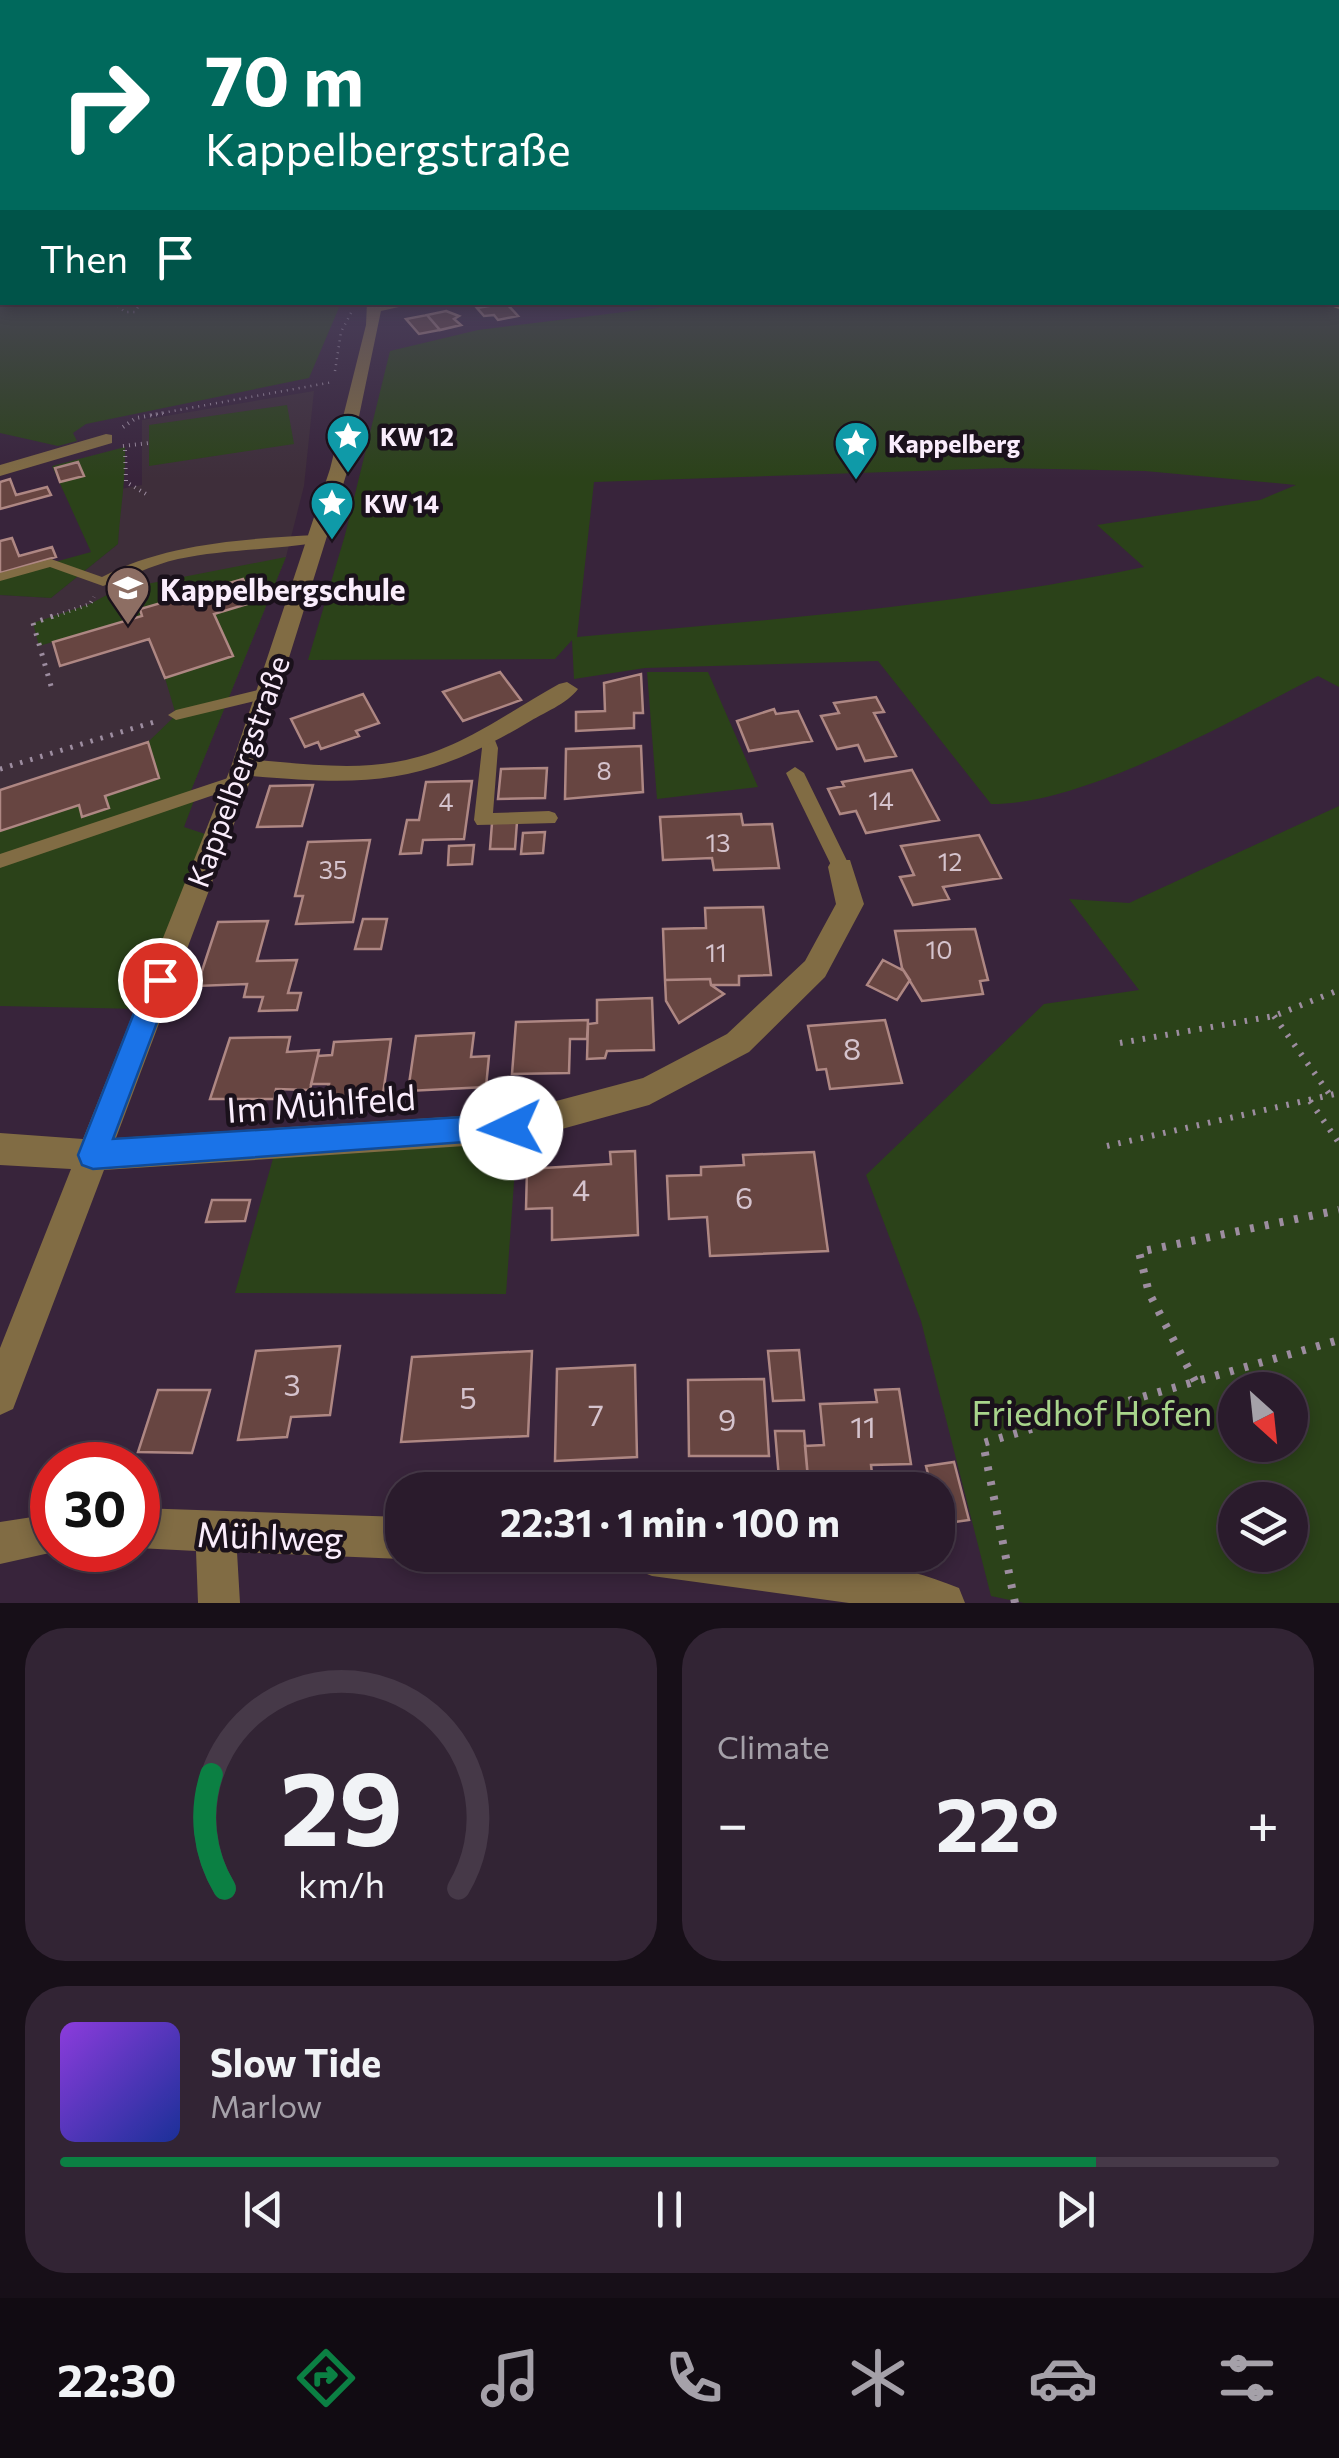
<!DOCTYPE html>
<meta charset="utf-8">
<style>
:root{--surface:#2a1b2c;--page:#322434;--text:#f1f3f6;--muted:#a5a1a9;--line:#463948;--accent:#0b8043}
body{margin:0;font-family:Commissioner,sans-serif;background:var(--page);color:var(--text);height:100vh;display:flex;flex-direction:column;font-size:38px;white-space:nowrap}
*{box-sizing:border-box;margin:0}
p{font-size:32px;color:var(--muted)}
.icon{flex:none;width:55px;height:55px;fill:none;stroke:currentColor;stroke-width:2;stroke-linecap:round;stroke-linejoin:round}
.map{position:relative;height:1603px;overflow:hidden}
.details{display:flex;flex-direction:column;gap:25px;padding:25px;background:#170f18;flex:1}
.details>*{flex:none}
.guide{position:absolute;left:0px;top:0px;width:1340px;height:305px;box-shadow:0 5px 15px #0003,0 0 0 2px var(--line);background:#00695c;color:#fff;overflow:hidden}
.needle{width:65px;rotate:153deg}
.buttons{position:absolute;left:1218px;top:1372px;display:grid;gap:20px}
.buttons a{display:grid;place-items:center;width:90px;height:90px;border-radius:50%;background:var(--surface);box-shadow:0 5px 15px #0003,0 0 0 2px var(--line);font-size:50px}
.speed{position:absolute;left:30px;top:1442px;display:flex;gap:20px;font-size:50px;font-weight:700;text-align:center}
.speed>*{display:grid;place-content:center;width:130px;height:130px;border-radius:50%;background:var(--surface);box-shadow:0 5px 15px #0003,0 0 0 2px var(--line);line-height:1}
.speed .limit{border:15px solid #d22;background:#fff;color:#111}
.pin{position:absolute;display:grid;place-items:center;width:85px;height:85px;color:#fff;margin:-42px;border:5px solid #fff;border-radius:50%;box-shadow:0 2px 10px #0007}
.me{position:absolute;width:110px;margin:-55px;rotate:267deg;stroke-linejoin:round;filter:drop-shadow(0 0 8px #0008)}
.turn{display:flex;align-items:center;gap:35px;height:210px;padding:0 40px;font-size:45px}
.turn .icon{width:130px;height:130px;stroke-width:2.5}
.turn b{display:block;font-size:70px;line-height:85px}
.then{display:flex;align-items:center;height:95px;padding:0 40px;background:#0003;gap:20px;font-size:38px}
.big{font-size:75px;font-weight:700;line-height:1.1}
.details .card{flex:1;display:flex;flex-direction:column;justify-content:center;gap:15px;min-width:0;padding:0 35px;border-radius:40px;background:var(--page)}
.details .dial{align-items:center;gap:0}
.dial svg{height:260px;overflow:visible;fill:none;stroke:var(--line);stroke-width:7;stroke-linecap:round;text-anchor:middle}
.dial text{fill:var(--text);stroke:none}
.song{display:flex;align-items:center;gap:30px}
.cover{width:120px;height:120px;border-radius:15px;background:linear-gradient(135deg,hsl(270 70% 55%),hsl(230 70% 35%))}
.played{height:10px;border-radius:5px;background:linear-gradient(90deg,var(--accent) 85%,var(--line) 85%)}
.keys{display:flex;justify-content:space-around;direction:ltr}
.heat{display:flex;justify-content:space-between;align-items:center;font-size:55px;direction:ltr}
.details .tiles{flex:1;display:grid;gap:25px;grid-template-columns:1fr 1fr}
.card:last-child{grid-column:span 2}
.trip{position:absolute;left:385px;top:1472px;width:570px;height:100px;border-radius:40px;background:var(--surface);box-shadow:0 5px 15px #0003,0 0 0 2px var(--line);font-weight:700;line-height:100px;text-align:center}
.tabs{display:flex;height:160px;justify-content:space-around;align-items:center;background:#110b12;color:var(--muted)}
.tabs .icon{width:70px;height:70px}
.tabs .on{color:var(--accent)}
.tabs b{font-size:45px;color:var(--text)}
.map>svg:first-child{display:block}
.education{fill:#3e2e3a}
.green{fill:#2b4219;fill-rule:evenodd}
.building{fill:#674541;stroke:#ae8783;stroke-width:2.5}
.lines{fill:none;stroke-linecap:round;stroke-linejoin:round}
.path-far4{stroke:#9d8da0;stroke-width:2.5;stroke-dasharray:1 5;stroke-linecap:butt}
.path-far3{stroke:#9d8da0;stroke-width:4;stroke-dasharray:1 5;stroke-linecap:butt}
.path-far2{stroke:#9d8da0;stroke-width:5;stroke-dasharray:2.5 8;stroke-linecap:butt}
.path-far1{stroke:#9d8da0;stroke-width:6;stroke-dasharray:2.5 9;stroke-linecap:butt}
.path{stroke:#9d8da0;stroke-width:8;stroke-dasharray:4 11;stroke-linecap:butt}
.lane{fill:#816c44;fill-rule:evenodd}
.street{fill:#816c44;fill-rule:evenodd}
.secondary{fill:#b18f4d;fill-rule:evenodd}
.route{fill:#1a73e8;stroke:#114b97;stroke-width:2.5}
.labels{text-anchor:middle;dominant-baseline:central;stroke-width:9;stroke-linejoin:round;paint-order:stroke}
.far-poi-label{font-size:25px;font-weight:bold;fill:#faedfc;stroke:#1a111b;text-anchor:start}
.number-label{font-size:25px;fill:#d5c3cd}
.poi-label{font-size:30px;font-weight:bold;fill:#faedfc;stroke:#1a111b;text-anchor:start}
.street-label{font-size:30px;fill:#faedfc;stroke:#1a111b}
.near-number-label{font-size:30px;fill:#d5c3cd}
.near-street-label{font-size:35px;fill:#faedfc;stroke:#1a111b}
.near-park-label{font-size:35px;fill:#a8d48b;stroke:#1a111b}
</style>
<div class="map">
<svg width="1339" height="1603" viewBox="0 0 1339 1603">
<rect width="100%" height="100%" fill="#38243b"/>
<path class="education" d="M314,391L304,486L286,557L190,793L0,856V595L51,598L118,544L120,489L142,485V420Z"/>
<path class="green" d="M0,255L2,302L341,303L309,378L86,424L73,433L77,441L58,446L0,433Z
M1339,255V687L1318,676C1233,719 1086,805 991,804L878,661L645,668L574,679L572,640L555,659L308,660L345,535L390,351L478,330L697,303L1338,302ZM1006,468L1145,471L1296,485L1260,500L1097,525L1144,567C957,606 767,620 577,637L594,482Z
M287,405L294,444L149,466V425Z
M125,447C126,480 120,510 118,544L51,598L0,595V577L91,552L52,466Z
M286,557L190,793L0,856V831L79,805L82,817L108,808L105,796L159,778L148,742L176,715L165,678L232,656L214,614L254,601L243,580L141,609L142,616L39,646L33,623L90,604L116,590Z
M647,672H708L758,787L657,799Z
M195,798L184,827L211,836L141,1009L0,1006V864Z
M1339,806V1603H1024L991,1596L921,1321L866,1175L1044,1004L1139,990L1069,899L1129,903ZM1235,1390H1290V1445H1235ZM1235,1500H1290V1555H1235Z
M517,1140L506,1294L235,1293L274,1155Z"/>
<path class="building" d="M506,303L518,316L498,320L494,315L484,316L477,308Z
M446,311L459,316L454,319L461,325L440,330L427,315Z
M427,315L440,330L419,334L406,319Z
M78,462L84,476L60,482L55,468Z
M10,479L16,495L47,487L51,495L0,509V482Z
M12,538L19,556L52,547L56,557L0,573V541Z
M243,579L254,602L214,614L233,656L165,678L149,639L60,666L53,642L142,616L140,609Z
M500,672L521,700L463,721L443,692Z
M641,674L643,713H634V728L576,731V712L605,711L604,683Z
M363,694L379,723L356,731L359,736L321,749L318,742L305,747L291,719Z
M876,697L884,712L874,713L896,756L865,761L858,745L837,749L821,716L839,713L834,703Z
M774,709L776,714L798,711L812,741L749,751L737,721Z
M148,742L159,778L105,796L109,808L82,817L79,805L0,831V790Z
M641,746L643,792L565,799L566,749Z
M547,768L545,798L498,799L501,769Z
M912,770L939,820L866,833L856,811L840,814L828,789L844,786L842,782Z
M472,781L464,839L423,840L421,853L400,854L407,820H419L426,782Z
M313,785L302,826L257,827L270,786Z
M741,814L743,825L772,824L779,868L714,870L712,858L663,860L660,817Z
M517,822L515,849H490L492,823Z
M545,832L543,853L521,854L523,833Z
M979,835L1001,878L943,887L949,899L913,905L900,877L914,875L901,846Z
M370,840L353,922L296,924L303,896H295L308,842Z
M474,845L472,864L448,865L449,846Z
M763,907L771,975L739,976V985H711L710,979L665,980L663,929L706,928L705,908Z
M363,919H387L381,949H355Z
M268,921L257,961L297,960L288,993H301L297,1010L259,1011L263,997H244L247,984L197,986L218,922Z
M975,929L988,980L980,981L983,994L922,1001L902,968L895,931Z
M883,960L904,971L910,980L897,1000L867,985Z
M710,979L711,985L724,994L679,1023L666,1001L665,980Z
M652,998L654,1050L607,1051L605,1058L587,1059L588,1024L597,1023V1000Z
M588,1020L587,1039H570L569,1073L512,1074L516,1022Z
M885,1020L902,1083L830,1089L826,1069L817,1070L808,1026Z
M474,1033L471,1057L489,1056L486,1087L408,1091L416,1036Z
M290,1037L287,1052L319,1050L310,1090L276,1089L274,1099H210L230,1038Z
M391,1039L383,1094L326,1097L329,1084H311L318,1056L332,1055L334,1042Z
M635,1151L638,1235L552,1240V1208L526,1209L527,1169L611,1164L610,1152Z
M814,1152L828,1251L710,1256L707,1217L669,1219L667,1176L701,1175V1167L744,1165L743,1155Z
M212,1200H250L245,1221L206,1222Z
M340,1346L330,1415L291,1417L287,1437L238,1440L256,1351Z
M799,1350L804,1400L773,1401L768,1351Z
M532,1351L528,1436L401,1442L412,1357Z
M635,1365L637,1457L555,1461L557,1369Z
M764,1379L769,1456H689L688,1380Z
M899,1389L911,1464L871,1465L874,1490H809L805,1446L824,1445L820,1404L877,1402L875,1390Z
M158,1390H210L192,1453L138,1452Z
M775,1431H804L809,1490H780Z
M954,1462L969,1520L940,1524L938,1490H932L926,1466Z"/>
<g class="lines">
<path class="path-far4" d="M113,302L125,312H135L141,302
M335,371L341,332L352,311
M151,415L333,382"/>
<path class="path-far3" d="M123,427L136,418L164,413
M123,446L149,443
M125,450L126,482L146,494
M52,617L90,604L94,597"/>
<path class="path-far2" d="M51,686L33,623L59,614
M0,769L154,722"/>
<path class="path-far1" d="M1274,1016L1330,1095
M1120,1043L1274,1016L1339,990
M1310,1101L1339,1143
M1107,1146L1339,1093"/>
<path class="path" d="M1195,1381L1149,1293L1139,1252L1339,1210
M1015,1603L983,1443L1339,1340"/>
<path class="lane" d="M316,535L321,536V542C274,550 225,549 178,559C151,565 128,578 103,586L50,567L0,581V573L51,559L102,577C166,543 245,539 316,535Z
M266,688L272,689L274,693L272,697L176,720L168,715L176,710Z
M485,728L491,730L498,748L493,813L549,811L555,813L558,818L555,823L477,825L474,820L482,748L477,734Z
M795,767L804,773L850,867L848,872H834L832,867L786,773Z
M237,775L243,777L246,781L243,785L0,868V854Z"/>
<path class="street" d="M367,302H421L381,311L348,469L257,760C306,764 357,771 406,760C461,749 510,711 559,684L567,682L578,689C567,704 543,713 527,723C423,785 369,786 252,776L116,1138L511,1113L643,1078L727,1034L805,961L836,904L828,867L832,860H850L864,904L825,977L749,1052L649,1105L511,1143L104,1170L13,1409L0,1415V1348L71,1169L0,1165V1133L83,1139L231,767L330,469L366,325Z
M106,434L112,435V443L0,476V465Z
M138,1508L402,1517V1555H411L402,1559L237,1552L240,1603H198L196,1551L138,1548Z
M52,1514V1550H63L0,1564V1522Z
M631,1555C740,1555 856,1545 959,1588L965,1603H849L652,1576L637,1570Z"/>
<path class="secondary" d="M1339,301V309L1319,302H1338Z"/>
</g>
<linearGradient id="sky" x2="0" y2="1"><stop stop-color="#1f1420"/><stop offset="0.53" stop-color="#4d4560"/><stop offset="1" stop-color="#4d4560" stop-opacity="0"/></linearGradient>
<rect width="1339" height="479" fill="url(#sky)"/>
<path class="route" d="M160,969L169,973L173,980L113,1139L511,1114L521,1118L526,1128L521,1138L93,1169L82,1165L78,1155L147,980L151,973Z"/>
<defs>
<symbol id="sight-pin" viewBox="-11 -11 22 30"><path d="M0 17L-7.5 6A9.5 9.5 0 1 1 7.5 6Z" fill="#0f9aa8" stroke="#1a111b"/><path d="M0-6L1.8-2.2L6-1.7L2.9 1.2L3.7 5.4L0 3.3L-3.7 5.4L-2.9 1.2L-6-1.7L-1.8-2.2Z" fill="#fff"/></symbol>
<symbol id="school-pin" viewBox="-11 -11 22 30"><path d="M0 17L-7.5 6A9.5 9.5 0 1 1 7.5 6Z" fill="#8d6e63" stroke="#1a111b"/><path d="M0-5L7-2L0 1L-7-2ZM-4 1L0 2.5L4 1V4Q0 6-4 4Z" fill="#fff"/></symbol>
</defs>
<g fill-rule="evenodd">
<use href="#sight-pin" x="323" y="411" width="50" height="68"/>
<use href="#sight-pin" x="831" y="418" width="50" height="68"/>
<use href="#sight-pin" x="307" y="478" width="50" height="68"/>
<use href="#school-pin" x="103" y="563" width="50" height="68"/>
</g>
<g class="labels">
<g class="far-poi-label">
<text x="380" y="436">KW 12</text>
<text x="888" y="443">Kappelberg</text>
<text x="364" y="503">KW 14</text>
</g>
<g class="number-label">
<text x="604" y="770">8</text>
<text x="881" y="800">14</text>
<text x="446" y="801">4</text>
<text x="718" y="842">13</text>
<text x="950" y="861">12</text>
<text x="333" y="869">35</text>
<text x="939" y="949">10</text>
<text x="716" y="952">11</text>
</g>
<g class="poi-label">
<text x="160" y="588">Kappelbergschule</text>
</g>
<g class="street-label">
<text transform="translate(237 771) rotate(-70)">Kappelbergstraße</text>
</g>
<g class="near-number-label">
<text x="852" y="1047">8</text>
<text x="581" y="1188">4</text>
<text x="744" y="1196">6</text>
<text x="292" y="1383">3</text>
<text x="468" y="1396">5</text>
<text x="596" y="1413">7</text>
<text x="727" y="1418">9</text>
<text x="863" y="1425">11</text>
</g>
<g class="near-street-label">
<text transform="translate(321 1102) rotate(-4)">Im Mühlfeld</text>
<text transform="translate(270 1535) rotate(2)">Mühlweg</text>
</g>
<g class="near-park-label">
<text x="1092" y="1411">Friedhof Hofen</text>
</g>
</g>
</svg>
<div class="buttons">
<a><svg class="needle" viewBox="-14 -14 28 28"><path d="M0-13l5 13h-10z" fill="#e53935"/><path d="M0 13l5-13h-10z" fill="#a5a1a9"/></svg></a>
<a><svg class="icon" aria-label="layers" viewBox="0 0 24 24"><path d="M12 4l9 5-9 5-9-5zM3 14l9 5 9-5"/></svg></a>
</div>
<div class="speed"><div class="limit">30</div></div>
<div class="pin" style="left:160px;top:980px;background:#d93025"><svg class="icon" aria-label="arrive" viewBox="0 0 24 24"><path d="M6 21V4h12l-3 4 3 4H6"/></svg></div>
<svg class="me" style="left:511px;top:1128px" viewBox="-20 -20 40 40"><circle r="19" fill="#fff"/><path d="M0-13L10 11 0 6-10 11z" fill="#1a73e8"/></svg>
<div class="trip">22:31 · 1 min · 100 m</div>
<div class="guide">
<div class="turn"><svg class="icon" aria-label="right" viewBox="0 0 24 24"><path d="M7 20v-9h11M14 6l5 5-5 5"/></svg><div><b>70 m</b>Kappelbergstraße</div></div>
<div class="then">Then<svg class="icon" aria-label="arrive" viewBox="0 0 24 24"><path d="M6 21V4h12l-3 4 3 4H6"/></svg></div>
</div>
</div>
<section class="details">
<div class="tiles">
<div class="card dial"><svg viewBox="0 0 100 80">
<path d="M14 69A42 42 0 1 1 86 69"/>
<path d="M14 69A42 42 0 0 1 10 34" stroke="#0b8043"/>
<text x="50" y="56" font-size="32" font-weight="700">29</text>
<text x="50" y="72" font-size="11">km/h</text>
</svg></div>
<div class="card"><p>Climate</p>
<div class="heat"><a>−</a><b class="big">22°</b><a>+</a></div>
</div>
<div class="card">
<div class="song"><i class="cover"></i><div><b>Slow Tide</b><p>Marlow</p></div></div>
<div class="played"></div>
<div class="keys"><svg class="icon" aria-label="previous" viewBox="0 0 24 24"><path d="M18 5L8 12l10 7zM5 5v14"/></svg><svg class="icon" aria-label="pause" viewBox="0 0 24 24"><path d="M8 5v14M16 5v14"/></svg><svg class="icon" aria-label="next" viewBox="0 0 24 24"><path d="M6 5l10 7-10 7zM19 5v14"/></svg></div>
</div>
</div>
</section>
<nav class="tabs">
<b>22:30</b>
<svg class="icon on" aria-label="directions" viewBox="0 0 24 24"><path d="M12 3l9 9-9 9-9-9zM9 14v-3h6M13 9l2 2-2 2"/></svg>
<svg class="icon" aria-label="music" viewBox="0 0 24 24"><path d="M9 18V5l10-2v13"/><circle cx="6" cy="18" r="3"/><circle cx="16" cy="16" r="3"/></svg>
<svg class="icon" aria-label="phone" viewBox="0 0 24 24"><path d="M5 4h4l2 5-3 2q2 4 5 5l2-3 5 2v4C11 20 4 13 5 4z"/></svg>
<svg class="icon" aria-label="climate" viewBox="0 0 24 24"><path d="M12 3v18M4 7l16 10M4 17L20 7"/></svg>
<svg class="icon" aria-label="car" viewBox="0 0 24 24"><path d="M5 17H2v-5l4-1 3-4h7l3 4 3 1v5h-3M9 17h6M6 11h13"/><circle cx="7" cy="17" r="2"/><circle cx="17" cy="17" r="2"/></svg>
<svg class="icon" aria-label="filters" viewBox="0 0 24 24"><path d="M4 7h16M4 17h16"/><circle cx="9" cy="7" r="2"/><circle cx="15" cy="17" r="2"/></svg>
</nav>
